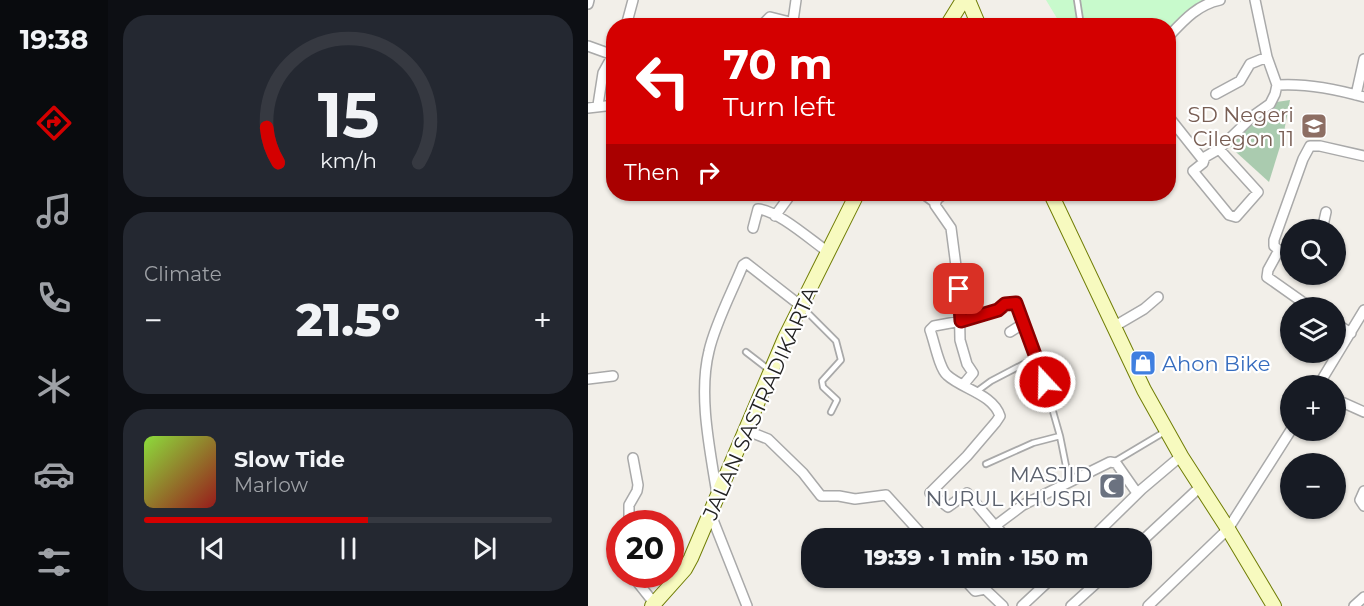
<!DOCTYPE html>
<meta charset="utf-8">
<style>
:root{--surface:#171b24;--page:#242831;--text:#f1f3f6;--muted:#9ea1a6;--line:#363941;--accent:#d40000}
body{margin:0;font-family:Montserrat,sans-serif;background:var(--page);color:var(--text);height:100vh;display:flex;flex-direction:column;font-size:22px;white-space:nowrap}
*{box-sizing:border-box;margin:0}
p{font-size:20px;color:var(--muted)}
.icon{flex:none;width:33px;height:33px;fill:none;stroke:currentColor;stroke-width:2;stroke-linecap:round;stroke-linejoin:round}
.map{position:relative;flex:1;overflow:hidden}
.drawer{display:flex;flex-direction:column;gap:15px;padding:15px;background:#0d0f14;width:480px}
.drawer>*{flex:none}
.banner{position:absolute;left:18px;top:18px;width:570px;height:183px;border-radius:24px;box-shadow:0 2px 4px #0004;background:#d40000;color:#fff;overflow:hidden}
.buttons{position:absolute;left:692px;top:219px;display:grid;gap:12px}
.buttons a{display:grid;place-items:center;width:66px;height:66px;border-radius:50%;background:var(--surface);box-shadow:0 2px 4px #0004;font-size:30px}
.speed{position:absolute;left:18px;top:510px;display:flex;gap:12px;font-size:30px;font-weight:700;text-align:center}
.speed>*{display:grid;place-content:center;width:78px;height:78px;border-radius:50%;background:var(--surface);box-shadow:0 2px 4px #0004;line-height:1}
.speed .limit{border:9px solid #d22;background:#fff;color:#111}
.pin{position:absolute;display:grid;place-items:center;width:51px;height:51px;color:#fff;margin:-26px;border-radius:12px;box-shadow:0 3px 9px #0006}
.me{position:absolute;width:66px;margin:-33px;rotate:339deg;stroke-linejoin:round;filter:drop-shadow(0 0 4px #0008)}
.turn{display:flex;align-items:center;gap:21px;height:126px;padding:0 18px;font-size:27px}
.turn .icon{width:78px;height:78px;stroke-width:2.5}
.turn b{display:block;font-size:42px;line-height:51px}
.then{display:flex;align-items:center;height:57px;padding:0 18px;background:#0003;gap:12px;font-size:22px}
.big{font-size:45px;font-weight:800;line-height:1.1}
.drawer .tile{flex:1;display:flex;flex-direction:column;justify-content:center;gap:9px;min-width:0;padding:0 21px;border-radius:24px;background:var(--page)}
.drawer .dial{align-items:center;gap:0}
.dial svg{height:156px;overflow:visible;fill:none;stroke:var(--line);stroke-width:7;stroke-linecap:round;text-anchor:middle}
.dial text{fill:var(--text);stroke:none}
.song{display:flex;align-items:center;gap:18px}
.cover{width:72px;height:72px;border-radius:9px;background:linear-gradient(135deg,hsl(90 70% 55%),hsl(0 70% 35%))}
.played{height:6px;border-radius:3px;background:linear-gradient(90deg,var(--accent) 55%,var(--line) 55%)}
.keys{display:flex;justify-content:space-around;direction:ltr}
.heat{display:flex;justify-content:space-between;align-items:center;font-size:33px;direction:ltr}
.trip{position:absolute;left:213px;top:528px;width:351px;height:60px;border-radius:24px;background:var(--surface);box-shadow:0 2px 4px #0004;font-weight:800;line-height:60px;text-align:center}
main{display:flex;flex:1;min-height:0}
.dock{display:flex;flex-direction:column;width:108px;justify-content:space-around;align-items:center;background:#090b0e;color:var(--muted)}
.dock .icon{width:42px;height:42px}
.dock .active{color:var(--accent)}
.dock b{font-size:27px;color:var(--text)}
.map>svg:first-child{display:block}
.cemetery{fill:#aacbaf}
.park{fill:#c8facc}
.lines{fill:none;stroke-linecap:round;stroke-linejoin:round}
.lane-casing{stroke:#a9a9a9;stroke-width:8}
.street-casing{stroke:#a9a9a9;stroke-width:12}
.secondary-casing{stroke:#707d05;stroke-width:16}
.lane{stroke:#fff;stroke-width:4.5}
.street{stroke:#fff;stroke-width:9}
.secondary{stroke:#f7fabf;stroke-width:14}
.route-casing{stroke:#8a0000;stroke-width:15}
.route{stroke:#d40000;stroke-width:10}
.labels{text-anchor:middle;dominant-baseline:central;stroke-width:4.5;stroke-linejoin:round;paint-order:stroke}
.education-label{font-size:21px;fill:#785e54;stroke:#fff;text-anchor:end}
.shop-label{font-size:21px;fill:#366cbe;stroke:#fff;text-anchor:start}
.street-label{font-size:21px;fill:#222;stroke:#fff}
.worship-label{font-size:21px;fill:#5b616d;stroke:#fff;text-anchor:end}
</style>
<main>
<nav class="dock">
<b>19:38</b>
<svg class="icon active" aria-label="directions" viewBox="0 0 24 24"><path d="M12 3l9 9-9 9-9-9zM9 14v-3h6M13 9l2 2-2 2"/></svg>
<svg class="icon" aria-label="music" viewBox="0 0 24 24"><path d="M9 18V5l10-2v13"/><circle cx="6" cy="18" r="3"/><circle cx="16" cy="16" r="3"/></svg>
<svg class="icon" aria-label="phone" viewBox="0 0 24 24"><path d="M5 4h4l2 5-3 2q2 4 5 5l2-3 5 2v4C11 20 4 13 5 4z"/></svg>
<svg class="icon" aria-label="climate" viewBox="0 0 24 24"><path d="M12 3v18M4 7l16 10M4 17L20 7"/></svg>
<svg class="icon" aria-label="car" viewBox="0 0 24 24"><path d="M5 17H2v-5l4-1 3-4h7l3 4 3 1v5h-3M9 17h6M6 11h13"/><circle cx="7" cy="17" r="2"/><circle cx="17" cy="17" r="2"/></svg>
<svg class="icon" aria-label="filters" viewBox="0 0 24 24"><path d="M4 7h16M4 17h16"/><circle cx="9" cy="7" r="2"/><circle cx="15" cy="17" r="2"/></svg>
</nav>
<section class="drawer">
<div class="tile dial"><svg viewBox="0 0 100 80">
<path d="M14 69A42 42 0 1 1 86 69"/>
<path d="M14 69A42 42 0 0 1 8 51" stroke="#d40000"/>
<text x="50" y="56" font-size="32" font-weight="700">15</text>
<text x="50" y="72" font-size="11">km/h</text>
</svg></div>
<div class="tile"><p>Climate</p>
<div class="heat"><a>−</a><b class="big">21.5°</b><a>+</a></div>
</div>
<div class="tile">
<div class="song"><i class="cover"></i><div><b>Slow Tide</b><p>Marlow</p></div></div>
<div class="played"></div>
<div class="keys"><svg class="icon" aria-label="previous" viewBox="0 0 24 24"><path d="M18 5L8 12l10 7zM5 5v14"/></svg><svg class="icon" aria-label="pause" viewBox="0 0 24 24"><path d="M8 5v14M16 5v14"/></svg><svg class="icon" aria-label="next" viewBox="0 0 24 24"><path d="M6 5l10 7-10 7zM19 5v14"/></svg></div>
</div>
</section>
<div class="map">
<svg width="776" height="606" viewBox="0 0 776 606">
<rect width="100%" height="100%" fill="#f2efe9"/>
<path class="cemetery" d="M702,100L695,137L681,182L638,143L676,104Z"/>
<path class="park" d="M458,0H622L600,11L581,29L580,26L473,25Z"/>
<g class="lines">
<defs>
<path id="lane" d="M489,0L493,26
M332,194L347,205
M215,308L248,341L253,360L234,381L235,387L249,400L243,412
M436,324L447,358
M158,352L180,369
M388,392L403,381L447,358L452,366L472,436L445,443L398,464
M472,436L481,481
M526,462L578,431"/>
<path id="street" d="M0,4L1,0
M205,21L208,0
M38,26L45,0
M143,26H144
M173,26L182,17L218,26
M580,37C596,20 609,5 632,0
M0,46L25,55
M689,85C718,83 748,89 776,97
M628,94L652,81L662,64L679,57
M768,95L776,59
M10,105L15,73L26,53
M0,108L26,105
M580,116L615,160
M631,149L670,192L648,217L641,215L605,171L615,163L617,157L631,149L665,116L682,104L687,94L689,85L679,57L667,0
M356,194L349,199L347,205L363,228L371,289L372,340L379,364L385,373L375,385
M187,216L203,194
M165,228L170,209C189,210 224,241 240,252
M734,230L738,212
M691,250L686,246V240L715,159L722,146H732L776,156
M691,250L680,270L679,277L723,308
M747,323L763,333
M527,326L556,309L570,297
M0,379L25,376
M730,386L776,310
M747,399L776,412
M157,430L180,439L215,473L233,496H251L267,499L298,495L337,538
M776,491L772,500L776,506
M129,494C122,450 110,395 121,351C127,324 144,292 155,265L158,263L213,306
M123,515L159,606
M41,524V505L49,491L50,485L45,458
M407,526L379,493L360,507L342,493L379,456L408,422L412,416C405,394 374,389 359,375C351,368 346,340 342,330L346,326L373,321L410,310L417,304L428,303L435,321L433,325L422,332
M419,538L407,526L435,505L522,462L528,463L549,493
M504,538L554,489L593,456
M554,541L612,487
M43,574L66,603
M375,578L387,591L397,589L415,606
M434,606L464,578
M483,606L514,578
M560,606L640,529L703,430
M766,606L776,597"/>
<path id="secondary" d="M380,0L391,26
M359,26L375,0
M463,194L556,390L593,456L640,529L686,606
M64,606L97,569L103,558L197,338L269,194"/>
</defs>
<use href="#lane" class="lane-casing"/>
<use href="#street" class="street-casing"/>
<use href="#secondary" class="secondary-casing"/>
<use href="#lane" class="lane"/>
<use href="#street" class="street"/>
<use href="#secondary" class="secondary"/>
</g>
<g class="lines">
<defs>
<path id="route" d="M371,289L373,321L410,310L417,304L428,303L457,382"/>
</defs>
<use href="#route" class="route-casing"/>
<use href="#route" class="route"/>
</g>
<defs>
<symbol id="school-square" viewBox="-11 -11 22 22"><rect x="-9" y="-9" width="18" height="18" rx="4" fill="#8d6e63" stroke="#fff"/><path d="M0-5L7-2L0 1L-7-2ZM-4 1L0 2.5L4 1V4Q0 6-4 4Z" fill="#fff"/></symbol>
<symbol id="shop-square" viewBox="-11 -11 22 22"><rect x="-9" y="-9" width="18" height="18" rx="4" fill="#3f7fe0" stroke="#fff"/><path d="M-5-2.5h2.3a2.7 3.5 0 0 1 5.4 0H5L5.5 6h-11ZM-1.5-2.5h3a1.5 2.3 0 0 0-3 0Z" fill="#fff"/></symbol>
<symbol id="mosque-square" viewBox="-11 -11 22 22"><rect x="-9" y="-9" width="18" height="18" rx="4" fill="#6b7280" stroke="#fff"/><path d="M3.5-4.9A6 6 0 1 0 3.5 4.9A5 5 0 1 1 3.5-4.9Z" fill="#fff"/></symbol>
</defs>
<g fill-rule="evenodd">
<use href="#school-square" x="711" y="111" width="30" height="30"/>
<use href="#shop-square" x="540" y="348" width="30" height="30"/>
<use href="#mosque-square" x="509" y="471" width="30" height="30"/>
</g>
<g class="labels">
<g class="education-label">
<text x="706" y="114">SD Negeri<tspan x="706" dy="24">Cilegon 11</tspan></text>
</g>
<g class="shop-label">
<text x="574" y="363">Ahon Bike</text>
</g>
<g class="street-label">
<text transform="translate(172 403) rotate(-66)">JALAN SASTRADIKARTA</text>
</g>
<g class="worship-label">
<text x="504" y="474">MASJID<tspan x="504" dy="24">NURUL KHUSRI</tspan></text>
</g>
</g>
</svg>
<div class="buttons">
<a><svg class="icon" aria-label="search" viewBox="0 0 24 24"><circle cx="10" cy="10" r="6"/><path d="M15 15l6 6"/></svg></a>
<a><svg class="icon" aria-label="layers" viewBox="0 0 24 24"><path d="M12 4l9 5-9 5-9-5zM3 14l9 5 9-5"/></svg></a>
<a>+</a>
<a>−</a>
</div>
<div class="speed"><div class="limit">20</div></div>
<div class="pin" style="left:371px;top:289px;background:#d93025"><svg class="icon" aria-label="arrive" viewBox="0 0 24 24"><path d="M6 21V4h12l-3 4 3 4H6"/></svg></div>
<svg class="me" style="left:457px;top:382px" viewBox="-20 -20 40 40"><circle r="17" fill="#d40000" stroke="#fff" stroke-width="3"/><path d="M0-11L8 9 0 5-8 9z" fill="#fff"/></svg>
<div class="trip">19:39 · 1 min · 150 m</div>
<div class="banner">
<div class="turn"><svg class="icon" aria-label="left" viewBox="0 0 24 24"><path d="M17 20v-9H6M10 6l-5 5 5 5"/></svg><div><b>70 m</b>Turn left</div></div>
<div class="then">Then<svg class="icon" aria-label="right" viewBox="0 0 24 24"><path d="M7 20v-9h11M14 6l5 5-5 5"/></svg></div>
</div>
</div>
</main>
